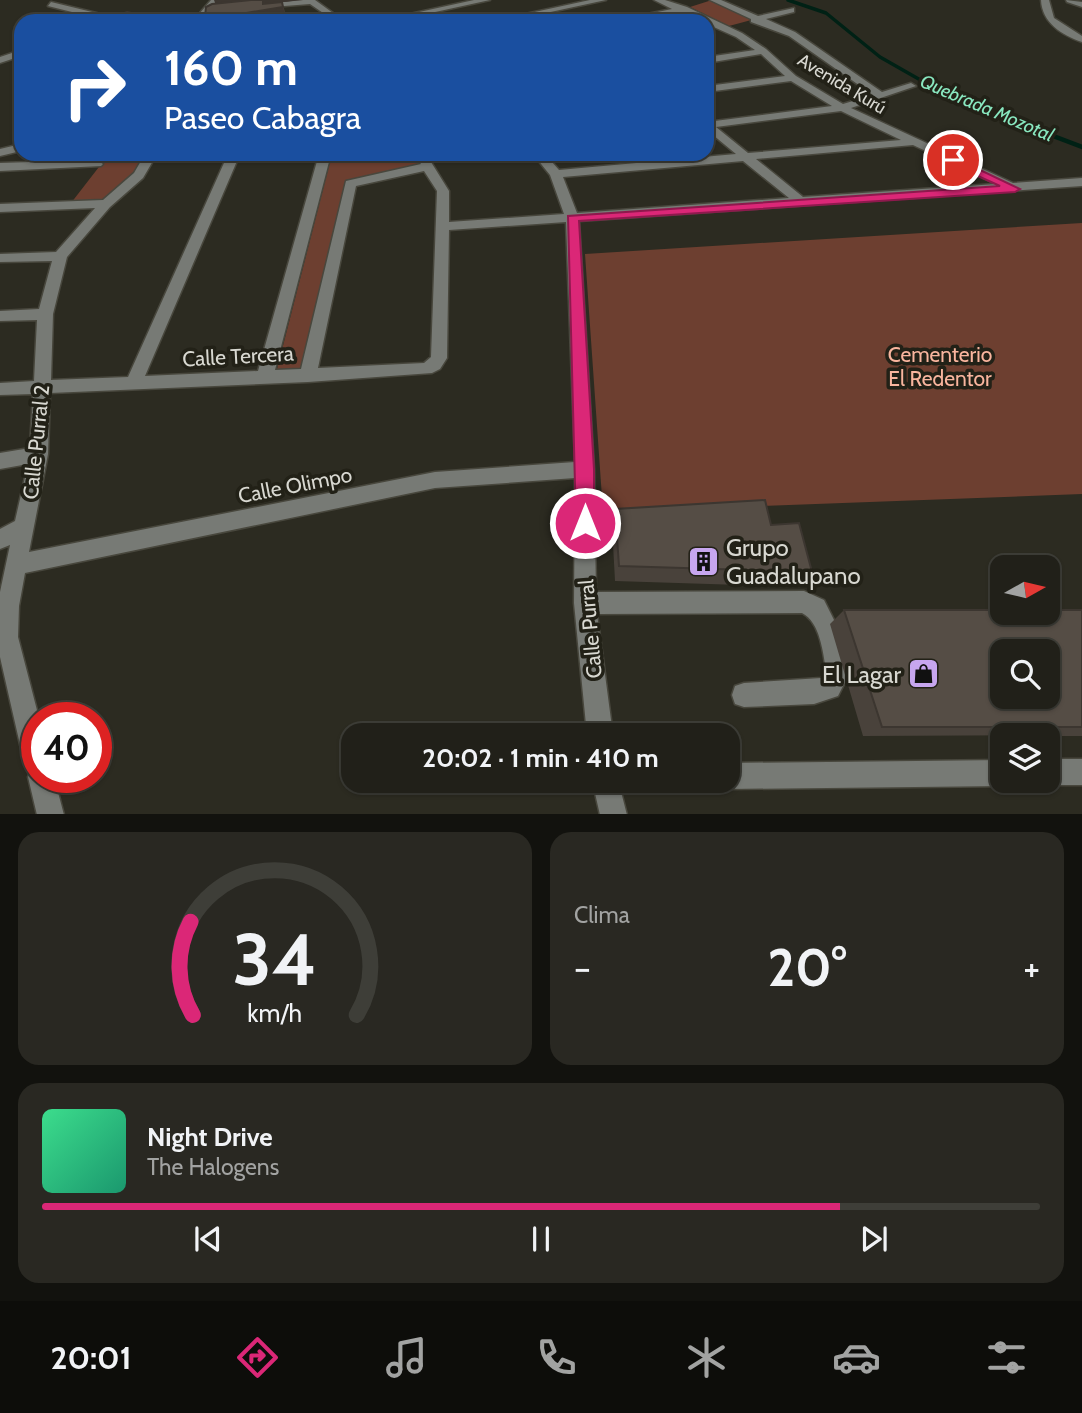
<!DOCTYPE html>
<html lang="es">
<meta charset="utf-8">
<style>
:root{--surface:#212019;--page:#292822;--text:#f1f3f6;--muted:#a2a3a2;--line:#3e3e38;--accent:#db2777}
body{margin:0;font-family:Cabin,sans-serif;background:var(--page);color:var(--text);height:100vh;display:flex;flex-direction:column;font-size:26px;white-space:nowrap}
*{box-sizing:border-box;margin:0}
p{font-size:23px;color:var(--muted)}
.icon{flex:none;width:38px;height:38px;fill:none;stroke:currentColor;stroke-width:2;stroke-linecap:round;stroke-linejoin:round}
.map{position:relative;height:814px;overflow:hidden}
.side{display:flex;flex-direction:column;gap:18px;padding:18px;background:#12120e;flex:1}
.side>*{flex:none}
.banner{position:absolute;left:14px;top:14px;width:700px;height:147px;border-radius:21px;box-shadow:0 2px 5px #0004,0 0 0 2px var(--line);background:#1a4fa0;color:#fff;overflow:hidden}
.needle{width:46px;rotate:82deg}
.controls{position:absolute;left:990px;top:555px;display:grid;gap:14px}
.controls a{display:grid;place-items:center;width:70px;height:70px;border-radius:14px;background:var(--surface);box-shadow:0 2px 5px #0004,0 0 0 2px var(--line);font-size:35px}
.speed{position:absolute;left:21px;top:702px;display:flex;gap:14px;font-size:35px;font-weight:700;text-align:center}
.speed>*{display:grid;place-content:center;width:91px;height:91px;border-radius:50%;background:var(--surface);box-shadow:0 2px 5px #0004,0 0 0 2px var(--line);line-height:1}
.speed .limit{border:10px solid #d22;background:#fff;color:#111}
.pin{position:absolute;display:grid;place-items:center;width:60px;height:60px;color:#fff;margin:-30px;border:4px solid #fff;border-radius:50%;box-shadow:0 2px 7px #0007}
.me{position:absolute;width:77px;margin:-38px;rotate:0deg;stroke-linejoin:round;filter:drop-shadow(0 0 5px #0008)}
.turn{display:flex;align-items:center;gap:24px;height:147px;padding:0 35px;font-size:32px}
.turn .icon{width:91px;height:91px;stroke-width:2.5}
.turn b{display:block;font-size:49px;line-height:60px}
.big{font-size:52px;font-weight:700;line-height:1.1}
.side .tile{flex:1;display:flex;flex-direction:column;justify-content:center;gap:10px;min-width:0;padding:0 24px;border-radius:21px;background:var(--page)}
.side .dial{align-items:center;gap:0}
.dial svg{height:182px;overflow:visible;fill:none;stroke:var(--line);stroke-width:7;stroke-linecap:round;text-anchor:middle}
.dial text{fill:var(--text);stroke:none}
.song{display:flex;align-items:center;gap:21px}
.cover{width:84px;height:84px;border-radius:10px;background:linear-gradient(135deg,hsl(150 70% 55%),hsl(160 70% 35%))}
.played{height:7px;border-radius:4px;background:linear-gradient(90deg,var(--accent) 80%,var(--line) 80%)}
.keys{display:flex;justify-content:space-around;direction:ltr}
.heat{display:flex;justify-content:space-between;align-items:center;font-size:38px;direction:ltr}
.side .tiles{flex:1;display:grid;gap:18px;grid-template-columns:1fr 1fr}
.tile:last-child{grid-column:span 2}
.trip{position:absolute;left:341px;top:723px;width:399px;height:70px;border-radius:21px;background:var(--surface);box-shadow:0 2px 5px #0004,0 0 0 2px var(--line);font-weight:700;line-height:70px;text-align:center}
.tab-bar{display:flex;height:112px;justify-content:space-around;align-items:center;background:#0d0d0a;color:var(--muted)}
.tab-bar .icon{width:49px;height:49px}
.tab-bar .current{color:var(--accent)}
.tab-bar b{font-size:32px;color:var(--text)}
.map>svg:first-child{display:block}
.green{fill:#6d3f30}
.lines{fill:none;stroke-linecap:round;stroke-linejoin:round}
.stream-far1{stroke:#002115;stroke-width:3.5}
.stream{stroke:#002115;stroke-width:4.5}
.minor-casing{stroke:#48473d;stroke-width:3}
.minor{fill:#777a75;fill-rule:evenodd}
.wall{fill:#49423b}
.shaded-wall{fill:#3c3630}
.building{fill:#554d45;stroke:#3c3630;stroke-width:2;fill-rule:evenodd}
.route{fill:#db2777;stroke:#8e194d;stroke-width:2}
.labels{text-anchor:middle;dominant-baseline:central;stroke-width:7;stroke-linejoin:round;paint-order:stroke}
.far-street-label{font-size:18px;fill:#d8d8d1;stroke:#222117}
.far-water-label{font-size:19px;font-style:italic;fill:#89e8c0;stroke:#222117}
.park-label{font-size:21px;fill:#f9b59e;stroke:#222117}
.street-label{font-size:21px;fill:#d8d8d1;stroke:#222117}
.near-poi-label{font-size:24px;fill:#d8d8d1;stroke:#222117;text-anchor:start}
</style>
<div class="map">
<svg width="1082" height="815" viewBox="0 0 1082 815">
<rect width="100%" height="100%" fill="#2c2b21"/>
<path class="green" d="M712,0L755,19L729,26L690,7Z
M109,154H143L134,174L107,201L71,203Z
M332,154H411L420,164L346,180L302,370L276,373Z
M1082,223V494L603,512L585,254Z"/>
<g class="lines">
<path class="stream-far1" d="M788,0L826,13L880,57L945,94"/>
<path class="stream" d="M940,93L1082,147"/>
<defs>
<path id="minor" d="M211,0H219L201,21H193Z
M297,0H315L344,21H335L310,4L259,8L255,6Z
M474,0H490L394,21H378Z
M590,0H606L509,21H493Z
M654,0H665L687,7L742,33L766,49L796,76L843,104L873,95L789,36L751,22V19L710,0H721L758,16L794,8V12L766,19L795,32L882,92L911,83L916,86L851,108L1013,183L1082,178V186L579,221L594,469L596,592L804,591L824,600L844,640L850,672L838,696L814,704L744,707L735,704L732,695L735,686L744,683L821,678L826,670C823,652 820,622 802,613L597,614L613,735H587L574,603L575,478L435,488L25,573L19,606L18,637L39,718L37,777H54L64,815H37L28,777L30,772L24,762L0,657V592L10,545L0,549V529L15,521L28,464L0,469V453L30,448L33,394L0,395V383L34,381L37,320L0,321V311L39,309L52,261L0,262V254L56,252L95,208L0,212V204L103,200L134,173L145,154H157L143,178L110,207L67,257L53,314L51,380L128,377L228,154H240L145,376L258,371L319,154H331L275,370L301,369L346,181L421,164L414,154H426L449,191V222L564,214L550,175L533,154H545L559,170L736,154L707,130V122L832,106L791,81L707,92V86L785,76L761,54L707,63V57L755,50L736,37L707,24V21C697,21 690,14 680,13C668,11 631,21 613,21L672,9ZM841,111L901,140L748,153L716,127ZM913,145L996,184L803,197L756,159ZM743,161L789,198L577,213L563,177ZM424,171L437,191L431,357L424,363L318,368L356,186ZM566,222L575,462L435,472L29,552L48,454L50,393L308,382L432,373L440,369L447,358L449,230Z
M1041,0H1049L1054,18L1082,36V42C1062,35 1042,23 1041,0Z
M1066,0L1082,2V7L1067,2Z
M51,2L121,19L122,21H108L48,6Z
M21,50V56L0,63V57Z
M21,144V151L0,156V149Z
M97,160L103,164L101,166L0,171V163Z
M1048,759H1082V785H1048L1039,781L1048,780Z
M1003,760V780H1013L1003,786L728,789L719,785L717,780H728V763Z
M592,780H618L627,815H600Z"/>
</defs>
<use href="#minor" class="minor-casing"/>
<use href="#minor" class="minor"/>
</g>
<path class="wall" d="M303,0L282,2L287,19L275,21H206L205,17L215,4Z
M615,509L771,525L812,572L800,587L615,581L612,526Z
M844,610H1082V736H1048V735L863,736L830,624Z"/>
<path class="shaded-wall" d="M214,0H303L265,4L283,7L287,19L275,21H248L246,13L217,8Z"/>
<path class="building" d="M251,0H263V4L282,2L283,7L246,13V15L205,17L206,7L212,4Z
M127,12L164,20V21H101Z
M765,500L771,525L799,523L812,572L619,566L615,509Z
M844,610H1003V612H1048V610H1082V727H882ZM1003,651H1048V696H1003Z"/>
<path class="route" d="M953,157L1020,189L1015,192L579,221L594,469V523L592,529L585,531L579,529L576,523L568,216L1000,186L949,163L947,160Z"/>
<defs>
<symbol id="building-square" viewBox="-11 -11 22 22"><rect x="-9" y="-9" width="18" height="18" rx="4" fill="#c7a6ef" stroke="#222117"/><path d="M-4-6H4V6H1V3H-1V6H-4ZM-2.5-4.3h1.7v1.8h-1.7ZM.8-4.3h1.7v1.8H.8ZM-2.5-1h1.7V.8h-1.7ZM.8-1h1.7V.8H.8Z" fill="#111"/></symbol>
<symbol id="shop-square" viewBox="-11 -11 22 22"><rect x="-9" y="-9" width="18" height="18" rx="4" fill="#c7a6ef" stroke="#222117"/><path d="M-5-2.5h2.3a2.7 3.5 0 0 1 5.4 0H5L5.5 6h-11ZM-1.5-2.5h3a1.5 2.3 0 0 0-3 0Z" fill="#111"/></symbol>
</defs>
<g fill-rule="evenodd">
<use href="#building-square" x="686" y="544" width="35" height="35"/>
<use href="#shop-square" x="906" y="656" width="35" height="35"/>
</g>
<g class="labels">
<g class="far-street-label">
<text transform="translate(842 84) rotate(31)">Avenida Kurú</text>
</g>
<g class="far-water-label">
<text transform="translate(987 108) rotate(23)">Quebrada Mozotal</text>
</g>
<g class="park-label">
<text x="940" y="354">Cementerio<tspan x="940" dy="24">El Redentor</tspan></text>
</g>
<g class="street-label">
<text transform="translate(238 356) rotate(-3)">Calle Tercera</text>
<text transform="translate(36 442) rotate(-84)">Calle Purral 2</text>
<text transform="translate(295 485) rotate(-11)">Calle Olimpo</text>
<text transform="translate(590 629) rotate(-95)">Calle Purral</text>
</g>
<g class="near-poi-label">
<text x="726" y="547">Grupo<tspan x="726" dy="28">Guadalupano</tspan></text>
<text x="901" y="674" text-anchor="end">El Lagar</text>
</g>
</g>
</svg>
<div class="controls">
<a><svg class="needle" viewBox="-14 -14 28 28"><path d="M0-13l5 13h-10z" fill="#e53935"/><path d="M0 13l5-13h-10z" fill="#a2a3a2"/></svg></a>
<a><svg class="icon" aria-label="search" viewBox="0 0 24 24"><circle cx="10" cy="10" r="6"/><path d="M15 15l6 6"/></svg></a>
<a><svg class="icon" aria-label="layers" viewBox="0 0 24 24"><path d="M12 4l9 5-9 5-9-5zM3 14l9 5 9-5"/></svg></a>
</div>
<div class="speed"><div class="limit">40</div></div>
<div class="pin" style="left:953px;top:160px;background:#d93025"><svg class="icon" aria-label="arrive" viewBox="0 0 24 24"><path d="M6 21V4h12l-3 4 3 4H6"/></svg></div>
<svg class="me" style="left:585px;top:523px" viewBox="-20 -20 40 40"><circle r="17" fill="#db2777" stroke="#fff" stroke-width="3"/><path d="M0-11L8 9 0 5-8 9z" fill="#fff"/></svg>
<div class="trip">20:02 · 1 min · 410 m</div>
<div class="banner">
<div class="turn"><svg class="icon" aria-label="right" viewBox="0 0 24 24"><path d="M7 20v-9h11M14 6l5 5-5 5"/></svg><div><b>160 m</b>Paseo Cabagra</div></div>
</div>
</div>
<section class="side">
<div class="tiles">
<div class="tile dial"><svg viewBox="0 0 100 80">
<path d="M14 69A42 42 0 1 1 86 69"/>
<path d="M14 69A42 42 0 0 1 13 28" stroke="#db2777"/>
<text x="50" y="56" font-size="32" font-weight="700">34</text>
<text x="50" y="72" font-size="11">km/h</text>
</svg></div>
<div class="tile"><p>Clima</p>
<div class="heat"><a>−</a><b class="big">20°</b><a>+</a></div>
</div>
<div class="tile">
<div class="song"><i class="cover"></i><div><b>Night Drive</b><p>The Halogens</p></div></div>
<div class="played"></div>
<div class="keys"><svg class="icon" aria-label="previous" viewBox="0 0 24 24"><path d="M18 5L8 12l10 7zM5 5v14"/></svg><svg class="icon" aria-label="pause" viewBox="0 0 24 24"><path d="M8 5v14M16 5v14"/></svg><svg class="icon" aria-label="next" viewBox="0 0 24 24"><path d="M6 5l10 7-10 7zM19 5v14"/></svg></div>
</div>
</div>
</section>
<nav class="tab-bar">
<b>20:01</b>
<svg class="icon current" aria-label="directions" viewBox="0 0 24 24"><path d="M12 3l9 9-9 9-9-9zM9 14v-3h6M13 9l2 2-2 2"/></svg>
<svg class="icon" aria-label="music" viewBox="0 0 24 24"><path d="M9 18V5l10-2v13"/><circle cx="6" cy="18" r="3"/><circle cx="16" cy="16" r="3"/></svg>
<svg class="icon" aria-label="phone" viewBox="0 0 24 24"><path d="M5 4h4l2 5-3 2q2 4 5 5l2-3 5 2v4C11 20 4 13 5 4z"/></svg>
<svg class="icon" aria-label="climate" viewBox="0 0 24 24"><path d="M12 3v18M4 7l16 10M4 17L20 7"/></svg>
<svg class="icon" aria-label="car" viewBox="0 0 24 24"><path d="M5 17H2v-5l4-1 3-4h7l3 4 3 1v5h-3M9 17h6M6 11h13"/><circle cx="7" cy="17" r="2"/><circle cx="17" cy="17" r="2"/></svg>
<svg class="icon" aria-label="filters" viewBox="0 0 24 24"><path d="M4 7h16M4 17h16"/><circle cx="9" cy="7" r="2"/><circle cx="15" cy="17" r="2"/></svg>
</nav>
